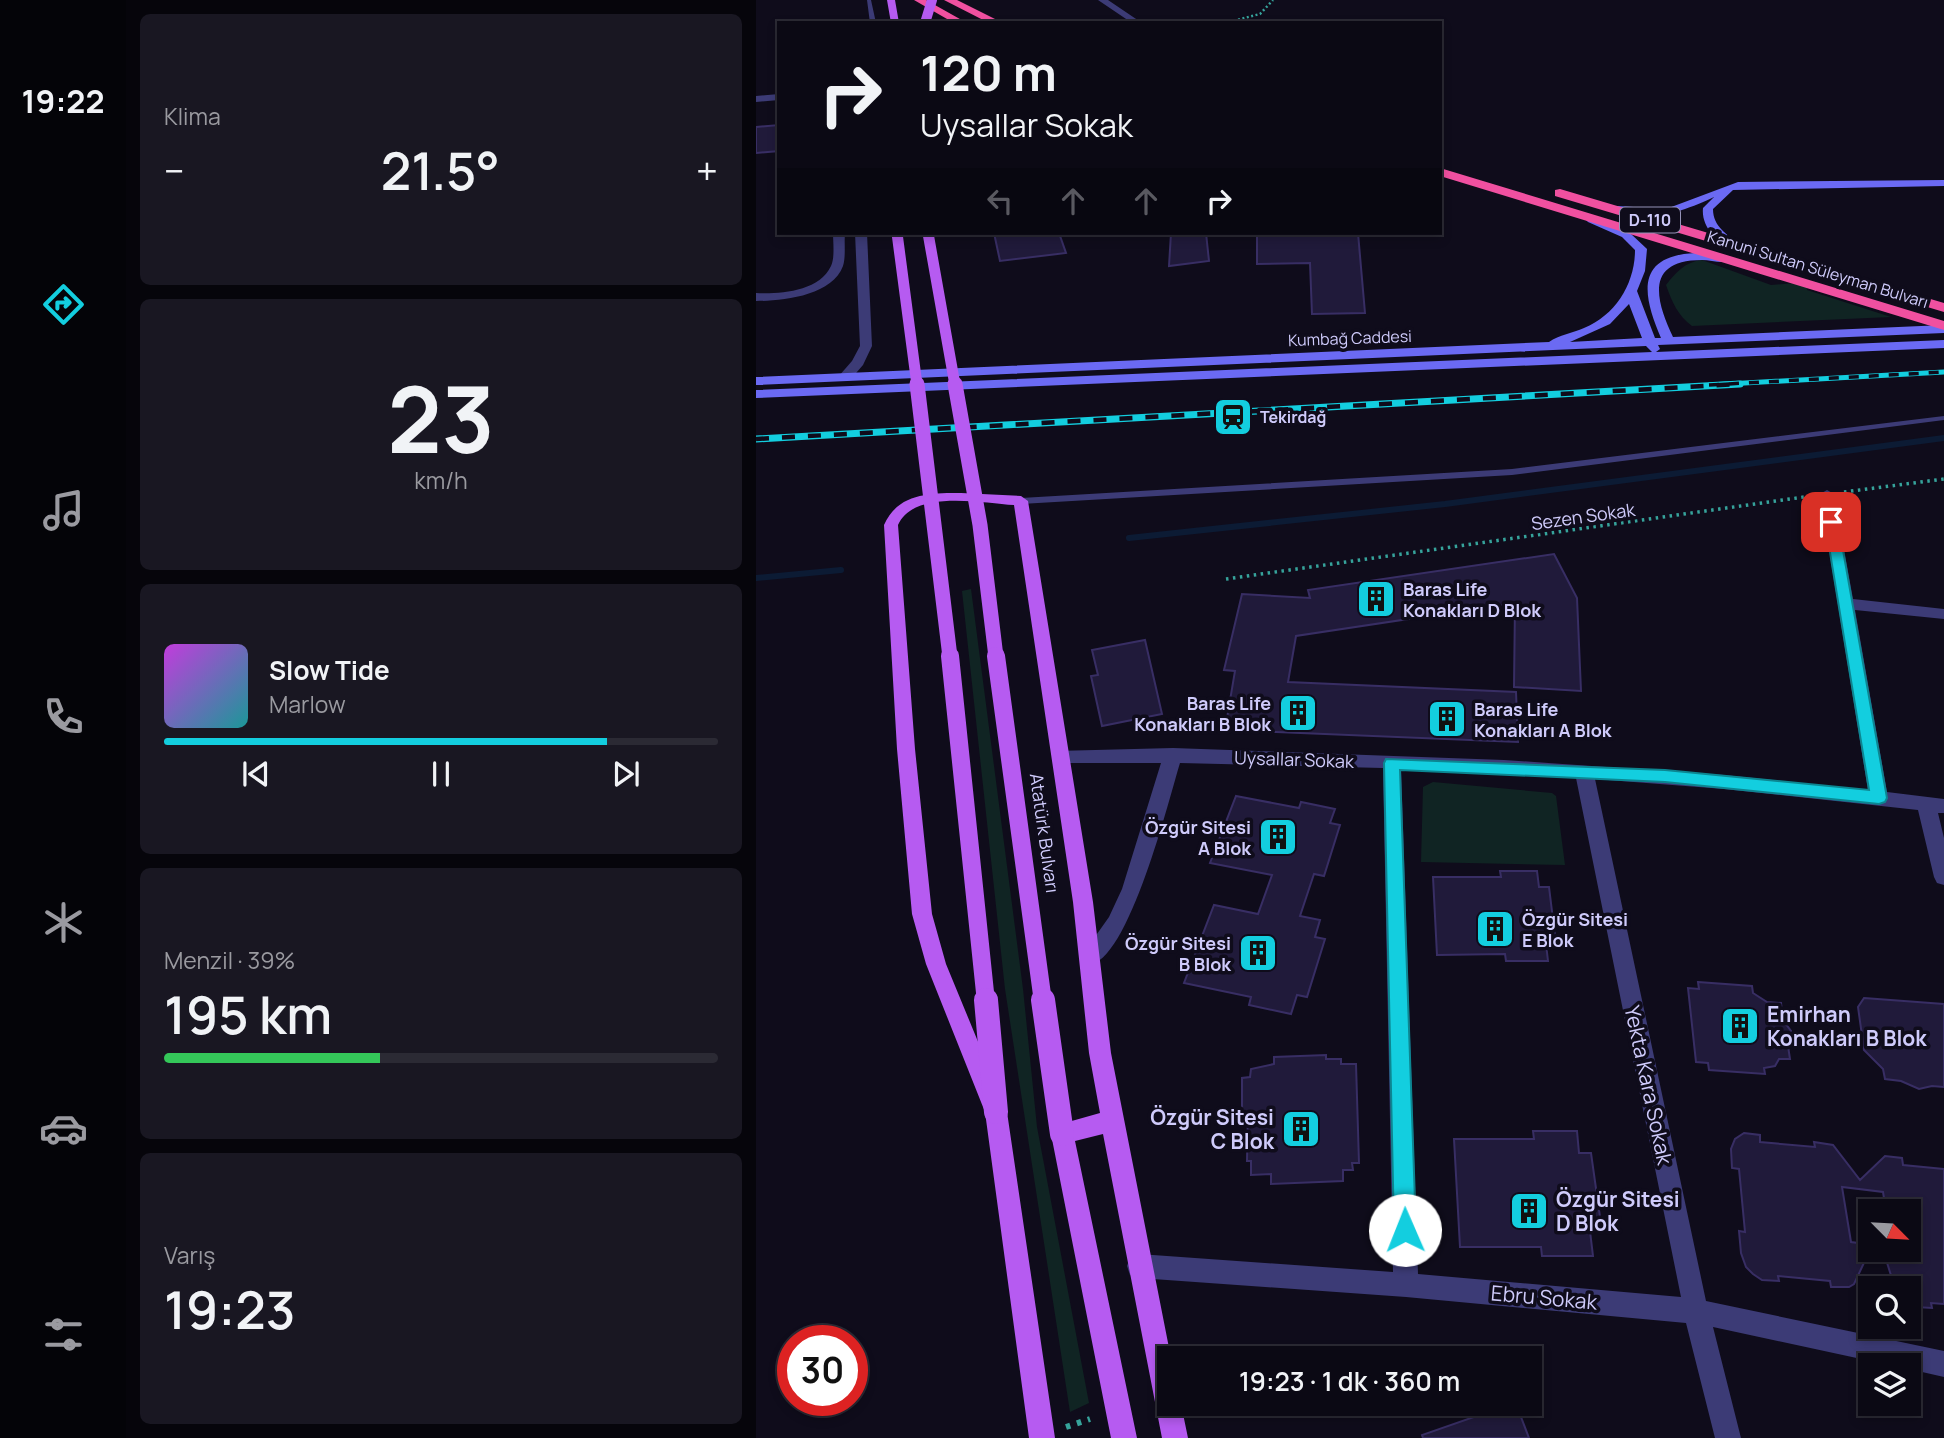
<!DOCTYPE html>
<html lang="tr">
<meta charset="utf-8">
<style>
:root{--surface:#0b0914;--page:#191722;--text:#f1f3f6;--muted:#9a9aa0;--line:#2b2a34;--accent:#13cedf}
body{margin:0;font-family:Manrope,sans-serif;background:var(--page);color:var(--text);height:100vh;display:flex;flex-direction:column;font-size:26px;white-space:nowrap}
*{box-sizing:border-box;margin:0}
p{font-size:23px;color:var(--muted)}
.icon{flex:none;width:38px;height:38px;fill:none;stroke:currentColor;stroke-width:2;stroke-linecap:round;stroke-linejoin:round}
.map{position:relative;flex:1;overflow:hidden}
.side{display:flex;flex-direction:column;gap:14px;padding:14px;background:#06050b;width:630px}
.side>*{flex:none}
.banner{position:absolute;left:21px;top:21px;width:665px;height:214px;border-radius:0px;box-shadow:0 4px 10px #0003,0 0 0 2px var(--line);background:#0b0914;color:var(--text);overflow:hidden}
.needle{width:46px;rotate:114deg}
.fabs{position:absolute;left:1102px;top:1199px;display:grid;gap:14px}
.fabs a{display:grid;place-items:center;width:63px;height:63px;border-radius:0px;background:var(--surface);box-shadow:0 4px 10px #0003,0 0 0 2px var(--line);font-size:35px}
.speed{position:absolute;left:21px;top:1325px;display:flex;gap:14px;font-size:35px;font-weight:700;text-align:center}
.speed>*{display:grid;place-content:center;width:91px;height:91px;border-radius:50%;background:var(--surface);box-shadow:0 4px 10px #0003,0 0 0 2px var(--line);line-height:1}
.speed .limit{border:10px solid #d22;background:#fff;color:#111}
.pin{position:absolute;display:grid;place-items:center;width:60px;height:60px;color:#fff;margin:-30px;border-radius:14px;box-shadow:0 4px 10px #0006}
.me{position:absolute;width:77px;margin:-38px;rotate:359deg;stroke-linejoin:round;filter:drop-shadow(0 0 5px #0008)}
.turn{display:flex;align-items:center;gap:24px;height:147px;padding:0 28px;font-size:32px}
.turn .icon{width:91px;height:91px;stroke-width:2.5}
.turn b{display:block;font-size:49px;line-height:60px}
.lanes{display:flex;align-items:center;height:66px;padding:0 28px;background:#0003;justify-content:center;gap:35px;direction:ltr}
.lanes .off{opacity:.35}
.big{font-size:52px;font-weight:600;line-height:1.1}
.side .tile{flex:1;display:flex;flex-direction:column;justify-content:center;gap:10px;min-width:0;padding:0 24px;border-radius:10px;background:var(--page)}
.side .dial{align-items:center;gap:0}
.dial b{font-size:91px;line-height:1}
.song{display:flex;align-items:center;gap:21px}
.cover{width:84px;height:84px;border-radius:10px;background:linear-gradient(135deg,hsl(290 70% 55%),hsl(180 70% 35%))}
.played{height:7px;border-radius:4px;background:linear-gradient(90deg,var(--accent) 80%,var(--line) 80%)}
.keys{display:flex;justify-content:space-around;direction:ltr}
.heat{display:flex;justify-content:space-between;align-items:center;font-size:38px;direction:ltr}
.charge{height:10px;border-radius:5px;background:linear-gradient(90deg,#34c759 39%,var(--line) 0)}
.trip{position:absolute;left:401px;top:1346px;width:385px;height:70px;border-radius:0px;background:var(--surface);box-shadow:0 4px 10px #0003,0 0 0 2px var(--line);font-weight:600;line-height:70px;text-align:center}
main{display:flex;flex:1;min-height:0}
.dock{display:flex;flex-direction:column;width:126px;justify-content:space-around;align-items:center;background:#040408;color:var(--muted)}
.dock .icon{width:49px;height:49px}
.dock .selected{color:var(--accent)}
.dock b{font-size:32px;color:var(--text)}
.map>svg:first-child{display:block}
.green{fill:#102423}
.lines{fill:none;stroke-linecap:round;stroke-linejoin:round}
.stream{stroke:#0c1b34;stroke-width:6}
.building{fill:#201a3a;stroke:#382e64;stroke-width:2}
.path-far2{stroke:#36a39b;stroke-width:2.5;stroke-dasharray:2 2.5;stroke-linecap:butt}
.path-far1{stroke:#36a39b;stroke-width:3.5;stroke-dasharray:2.5 4.5;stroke-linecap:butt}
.path{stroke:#36a39b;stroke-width:6;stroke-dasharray:4.5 7;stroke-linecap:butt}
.lane{fill:#3c3b76;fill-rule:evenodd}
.street{fill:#3c3b76;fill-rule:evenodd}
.secondary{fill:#6b6af3;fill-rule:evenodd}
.primary{fill:#b65bf1;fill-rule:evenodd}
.highway{fill:#f050a0;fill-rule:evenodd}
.rail-far1-casing{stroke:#13cedf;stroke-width:5}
.rail-casing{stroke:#13cedf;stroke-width:7}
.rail-far1{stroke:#0f0c1b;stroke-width:3.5;stroke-dasharray:10;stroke-linecap:butt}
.rail{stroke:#0f0c1b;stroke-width:4.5;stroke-dasharray:13;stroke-linecap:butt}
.primary-bridge-far4{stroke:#b65bf1;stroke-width:10}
.primary-bridge-far3{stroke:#b65bf1;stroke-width:11}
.primary-bridge-far2{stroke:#b65bf1;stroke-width:15}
.primary-bridge-far1{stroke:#b65bf1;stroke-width:18}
.primary-bridge{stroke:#b65bf1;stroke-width:24}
.route{fill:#13cedf;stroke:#0c8691;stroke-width:2}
.labels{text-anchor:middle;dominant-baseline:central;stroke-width:7;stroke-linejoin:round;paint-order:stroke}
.shield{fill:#0f0c1b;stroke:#9592b8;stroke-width:2}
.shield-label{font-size:16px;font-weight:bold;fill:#cfcbfb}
.far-street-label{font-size:16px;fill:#cfcbfb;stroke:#0f0c1b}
.far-poi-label{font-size:16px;font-weight:bold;fill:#cfcbfb;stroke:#0f0c1b;text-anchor:start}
.street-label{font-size:18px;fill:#cfcbfb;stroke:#0f0c1b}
.poi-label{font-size:18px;font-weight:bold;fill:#cfcbfb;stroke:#0f0c1b;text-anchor:start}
.near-poi-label{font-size:21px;font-weight:bold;fill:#cfcbfb;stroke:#0f0c1b;text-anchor:start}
.near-street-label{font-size:21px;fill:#cfcbfb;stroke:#0f0c1b}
</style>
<main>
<nav class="dock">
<b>19:22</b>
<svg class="icon selected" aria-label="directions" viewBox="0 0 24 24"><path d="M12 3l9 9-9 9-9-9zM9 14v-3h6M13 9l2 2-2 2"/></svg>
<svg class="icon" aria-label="music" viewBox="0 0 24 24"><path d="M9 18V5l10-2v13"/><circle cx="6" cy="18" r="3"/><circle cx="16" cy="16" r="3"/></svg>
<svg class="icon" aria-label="phone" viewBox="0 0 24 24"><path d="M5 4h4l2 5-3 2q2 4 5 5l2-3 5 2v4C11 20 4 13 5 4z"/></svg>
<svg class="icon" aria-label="climate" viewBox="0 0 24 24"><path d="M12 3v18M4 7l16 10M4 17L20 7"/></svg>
<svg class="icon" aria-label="car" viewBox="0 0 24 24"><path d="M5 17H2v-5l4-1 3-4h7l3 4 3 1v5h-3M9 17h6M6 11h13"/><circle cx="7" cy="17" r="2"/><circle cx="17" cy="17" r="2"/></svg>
<svg class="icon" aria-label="filters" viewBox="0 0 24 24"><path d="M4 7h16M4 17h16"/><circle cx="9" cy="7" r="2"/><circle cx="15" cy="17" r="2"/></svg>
</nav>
<section class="side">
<div class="tile"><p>Klima</p>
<div class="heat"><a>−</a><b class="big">21.5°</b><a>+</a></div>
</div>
<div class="tile dial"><b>23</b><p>km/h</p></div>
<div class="tile">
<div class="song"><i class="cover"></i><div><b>Slow Tide</b><p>Marlow</p></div></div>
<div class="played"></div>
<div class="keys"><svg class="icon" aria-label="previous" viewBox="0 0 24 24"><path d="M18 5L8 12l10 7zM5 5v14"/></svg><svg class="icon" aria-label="pause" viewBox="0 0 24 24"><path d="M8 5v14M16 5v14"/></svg><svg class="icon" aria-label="next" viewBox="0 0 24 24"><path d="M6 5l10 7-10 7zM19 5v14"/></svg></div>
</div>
<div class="tile"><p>Menzil · 39%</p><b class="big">195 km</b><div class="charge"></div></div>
<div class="tile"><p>Varış</p><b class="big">19:23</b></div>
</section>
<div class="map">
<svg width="1188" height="1438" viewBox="0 0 1188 1438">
<rect width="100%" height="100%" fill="#0f0c1b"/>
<path class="green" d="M946,260L1015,285L1040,283L1052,285L1051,290L1135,317L936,326C922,316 916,302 910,285C920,272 929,262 946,260Z
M215,589L267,989L281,1127L333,1403L314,1412L249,989L206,591Z
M677,782L796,793L800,796L809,865L665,862L667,787Z"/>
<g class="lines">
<path class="stream" d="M373,538L689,504L1188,438
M0,578L85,570"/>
</g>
<path class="building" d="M23,125V151L0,153V127Z
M238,233H303L310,253L244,261Z
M415,233H450L453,261L413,266Z
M501,233H602L609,313L556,314L554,263L501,264Z
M798,554L821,598L825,691L758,687L759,603L540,636L532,682L760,692L762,742L469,730L479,671L468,670L486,594L554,598L552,590Z
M389,640L406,714L346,726L335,676L342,675L336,650Z
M480,796L543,808L545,802L579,809L574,823L584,825L568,876L558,874L544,916L564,920L559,937L569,939L551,997L541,995L535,1014L493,1005L495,997L428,983L458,905L502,914L516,875L454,863Z
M744,871H781L783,887H793L800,944H790L792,961H750L749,954L681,955L677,877H745Z
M942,982L996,986L997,993L1011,1002L1025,1003L1027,1020L1035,1031L1032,1046L1034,1059H1023L1019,1066L1008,1068L1009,1074L953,1070L952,1063L940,1062L932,988L943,989Z
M1108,998L1188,1004V1087L1176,1086L1163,1089L1145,1081L1129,1079L1127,1069L1108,1050L1102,1007Z
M570,1055V1059H585V1064H600L603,1163H596L597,1170H587V1181L515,1184V1174L495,1175V1161H491L492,1112H486V1078L494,1077L495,1069L518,1064V1057Z
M777,1131H821L823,1153H835L846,1231H834L837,1256H786L785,1247H704L698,1139H778Z
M988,1133L1004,1135V1142L1059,1147L1058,1142L1077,1145L1104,1180L1129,1156L1146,1158L1147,1165L1188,1169V1304L1175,1303L1176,1308L1160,1307L1153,1303V1288H1139L1127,1250H1153V1211H1130L1127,1192L1086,1187L1095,1242L1102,1243L1103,1250H1114L1098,1284L1093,1287H1075L1074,1281L1022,1276L1023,1281L1006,1280L997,1274L990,1267L985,1253L983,1231L989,1232L983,1169L976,1168L975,1149L979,1139Z
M755,1404H760L773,1438H667L666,1435Z"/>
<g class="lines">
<path class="path-far2" d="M469,23L504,14L517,0"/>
<path class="path-far1" d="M1088,492L1188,479
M470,579L1055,496"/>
<path class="path" d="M310,1427L334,1419"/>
<path class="lane" d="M111,0H115L120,23H114Z
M1188,416V420L756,475L265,504L261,501L265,498L756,469Z"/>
<path class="street" d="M342,0H352L386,23H376Z
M23,94V100L0,102V96Z
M77,233H89C88,243 90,257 87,266C76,296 26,301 0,301V293C23,294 63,292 75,266C79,258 77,242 77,233Z
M99,233H111L116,346L107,365L94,380L89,381L82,377L96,361L104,346Z
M1071,490L1078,494L1097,599L1188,609V619L1099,610L1131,792L1188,799V813H1182L1188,838V885L1181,883L1178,877L1162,810L968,789L839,779L950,1301L1188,1351V1377L1153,1369V1365H1133L957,1327L985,1438H959L930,1323L650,1297L383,1278L374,1275L371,1266L374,1257L383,1254L637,1272L627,768L424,763C414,795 369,979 327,964L324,958L353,917L366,889L405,763H306L300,761L297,756L300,751L417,748L748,760L968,775L1112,790L1064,494ZM645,769L820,778L925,1297L662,1274Z"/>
<path class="secondary" d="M1188,180V186L977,190L957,209C957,227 971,233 982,245L976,248C960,242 945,226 947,208L958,197C931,210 883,228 856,209L861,206L910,209L982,182Z
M836,217L874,233L891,249L889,271L881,291L899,338H905C887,296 878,256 939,253C951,253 967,252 977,259C969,265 956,260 946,260C888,260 900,301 917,337L1188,325V333L902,345L904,349L900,352L1188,340V348L0,398V390L896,352L890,346L0,385V377L793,342C803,335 817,333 828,328C860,315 879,283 879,250L866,237L832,222L830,220ZM873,304L886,338L814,342L854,324Z"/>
<path class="primary" d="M131,0H139L143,23H135Z
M205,493L265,496L272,501L337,902L355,1053L415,1358H413V1404H425L432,1438H406L347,1134L319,1141L381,1438H355L295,1134L298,1126L344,1113L333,1053L317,902L258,505C226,503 158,489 142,525L159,749L176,914L190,964L251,1112L299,1438H273L229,1112L170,964L156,914L141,749L128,525C142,493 174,493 205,493Z"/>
<path class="highway" d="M158,0H170L211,23H198Z
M188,0H201L247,23H233Z
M684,168L1188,321V330L684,176Z
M804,189L1188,303V312L799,196V190Z"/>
<defs>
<path id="rail-far1" d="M953,385L1188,372"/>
<path id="rail" d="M0,439L984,384"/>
</defs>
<use href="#rail-far1" class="rail-far1-casing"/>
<use href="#rail" class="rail-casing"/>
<use href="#rail-far1" class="rail-far1"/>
<use href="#rail" class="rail"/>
<path class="primary-bridge-far4" d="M169,23L176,0"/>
<path class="primary-bridge-far3" d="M141,233L161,385
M172,233L199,385"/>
<path class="primary-bridge-far2" d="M161,384L194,657
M199,384L224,525L240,657"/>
<path class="primary-bridge-far1" d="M194,656L230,1002
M240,656L287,1002"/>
<path class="primary-bridge" d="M230,1000L240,1112
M287,1000L306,1134"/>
</g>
<path class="route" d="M1075,517L1082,522L1131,798L1129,802L1123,804L909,782L644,770L660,1230L656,1238L649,1241L641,1238L638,1230L628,763L630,759L909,770L1113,790L1069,522Z"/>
<defs>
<symbol id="station-square" viewBox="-11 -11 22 22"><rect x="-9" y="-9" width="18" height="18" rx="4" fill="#13cedf" stroke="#0f0c1b"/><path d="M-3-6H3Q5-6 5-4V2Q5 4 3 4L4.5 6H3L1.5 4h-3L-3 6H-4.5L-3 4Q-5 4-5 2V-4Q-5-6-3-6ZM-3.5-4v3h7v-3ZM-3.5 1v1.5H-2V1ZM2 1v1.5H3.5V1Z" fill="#111"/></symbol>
<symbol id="building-square" viewBox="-11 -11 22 22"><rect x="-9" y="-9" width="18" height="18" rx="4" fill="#13cedf" stroke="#0f0c1b"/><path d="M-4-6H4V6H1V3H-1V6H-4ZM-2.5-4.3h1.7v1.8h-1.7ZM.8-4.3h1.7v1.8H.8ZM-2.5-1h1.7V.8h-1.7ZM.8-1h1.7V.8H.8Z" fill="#111"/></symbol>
</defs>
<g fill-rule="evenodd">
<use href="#station-square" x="455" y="395" width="44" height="44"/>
<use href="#building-square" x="598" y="577" width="44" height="44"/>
<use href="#building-square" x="520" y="691" width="44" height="44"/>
<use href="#building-square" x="669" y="697" width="44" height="44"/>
<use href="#building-square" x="500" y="815" width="44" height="44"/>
<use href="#building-square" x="717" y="907" width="44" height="44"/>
<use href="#building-square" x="480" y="931" width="44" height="44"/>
<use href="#building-square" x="962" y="1004" width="44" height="44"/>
<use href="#building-square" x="523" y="1107" width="44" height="44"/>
<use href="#building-square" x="751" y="1189" width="44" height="44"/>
</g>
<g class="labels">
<rect class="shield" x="864" y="207.5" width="60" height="25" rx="5"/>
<g class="shield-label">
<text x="894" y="220">D-110</text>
</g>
<g class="far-street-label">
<text transform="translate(1062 269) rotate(17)">Kanuni Sultan Süleyman Bulvarı</text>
<text transform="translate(594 338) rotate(-2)">Kumbağ Caddesi</text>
</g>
<g class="far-poi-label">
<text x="504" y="417">Tekirdağ</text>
</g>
<g class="street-label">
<text transform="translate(827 516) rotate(-8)">Sezen Sokak</text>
<text transform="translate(538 759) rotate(2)">Uysallar Sokak</text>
<text transform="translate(289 833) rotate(82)">Atatürk Bulvarı</text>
</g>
<g class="poi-label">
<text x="647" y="589">Baras Life<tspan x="647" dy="21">Konakları D Blok</tspan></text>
<text x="515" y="703" text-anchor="end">Baras Life<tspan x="515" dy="21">Konakları B Blok</tspan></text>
<text x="718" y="709">Baras Life<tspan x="718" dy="21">Konakları A Blok</tspan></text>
<text x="495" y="827" text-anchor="end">Özgür Sitesi<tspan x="495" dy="21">A Blok</tspan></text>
<text x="766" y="919">Özgür Sitesi<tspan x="766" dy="21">E Blok</tspan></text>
<text x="475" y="943" text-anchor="end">Özgür Sitesi<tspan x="475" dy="21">B Blok</tspan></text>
</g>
<g class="near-poi-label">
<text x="1011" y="1014">Emirhan<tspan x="1011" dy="24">Konakları B Blok</tspan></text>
<text x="518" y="1117" text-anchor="end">Özgür Sitesi<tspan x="518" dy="24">C Blok</tspan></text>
<text x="800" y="1199">Özgür Sitesi<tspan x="800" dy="24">D Blok</tspan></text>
</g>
<g class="near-street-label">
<text transform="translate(893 1085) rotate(78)">Yekta Kara Sokak</text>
<text transform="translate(788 1297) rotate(5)">Ebru Sokak</text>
</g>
</g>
</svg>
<div class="fabs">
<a><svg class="needle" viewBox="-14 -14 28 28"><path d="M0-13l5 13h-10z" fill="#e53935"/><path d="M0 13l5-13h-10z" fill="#9a9aa0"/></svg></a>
<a><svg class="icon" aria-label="search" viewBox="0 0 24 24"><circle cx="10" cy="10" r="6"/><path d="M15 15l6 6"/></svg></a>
<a><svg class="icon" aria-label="layers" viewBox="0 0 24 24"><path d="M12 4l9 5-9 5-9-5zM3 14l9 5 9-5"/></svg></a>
</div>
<div class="speed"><div class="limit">30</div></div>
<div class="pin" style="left:1075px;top:522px;background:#d93025"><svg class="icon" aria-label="arrive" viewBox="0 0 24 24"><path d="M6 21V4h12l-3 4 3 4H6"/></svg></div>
<svg class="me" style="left:649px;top:1230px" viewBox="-20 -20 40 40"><circle r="19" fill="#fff"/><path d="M0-13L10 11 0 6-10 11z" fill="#13cedf"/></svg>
<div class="trip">19:23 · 1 dk · 360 m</div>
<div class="banner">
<div class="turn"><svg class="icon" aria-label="right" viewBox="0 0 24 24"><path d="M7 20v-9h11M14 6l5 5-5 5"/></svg><div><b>120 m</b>Uysallar Sokak</div></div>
<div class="lanes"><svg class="icon off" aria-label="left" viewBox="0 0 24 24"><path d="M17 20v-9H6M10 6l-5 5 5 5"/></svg><svg class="icon off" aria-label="ahead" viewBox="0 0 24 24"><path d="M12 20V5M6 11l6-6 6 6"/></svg><svg class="icon off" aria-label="ahead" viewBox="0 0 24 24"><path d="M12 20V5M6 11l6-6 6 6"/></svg><svg class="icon" aria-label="right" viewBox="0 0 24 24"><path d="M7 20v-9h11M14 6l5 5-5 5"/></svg></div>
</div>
</div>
</main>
